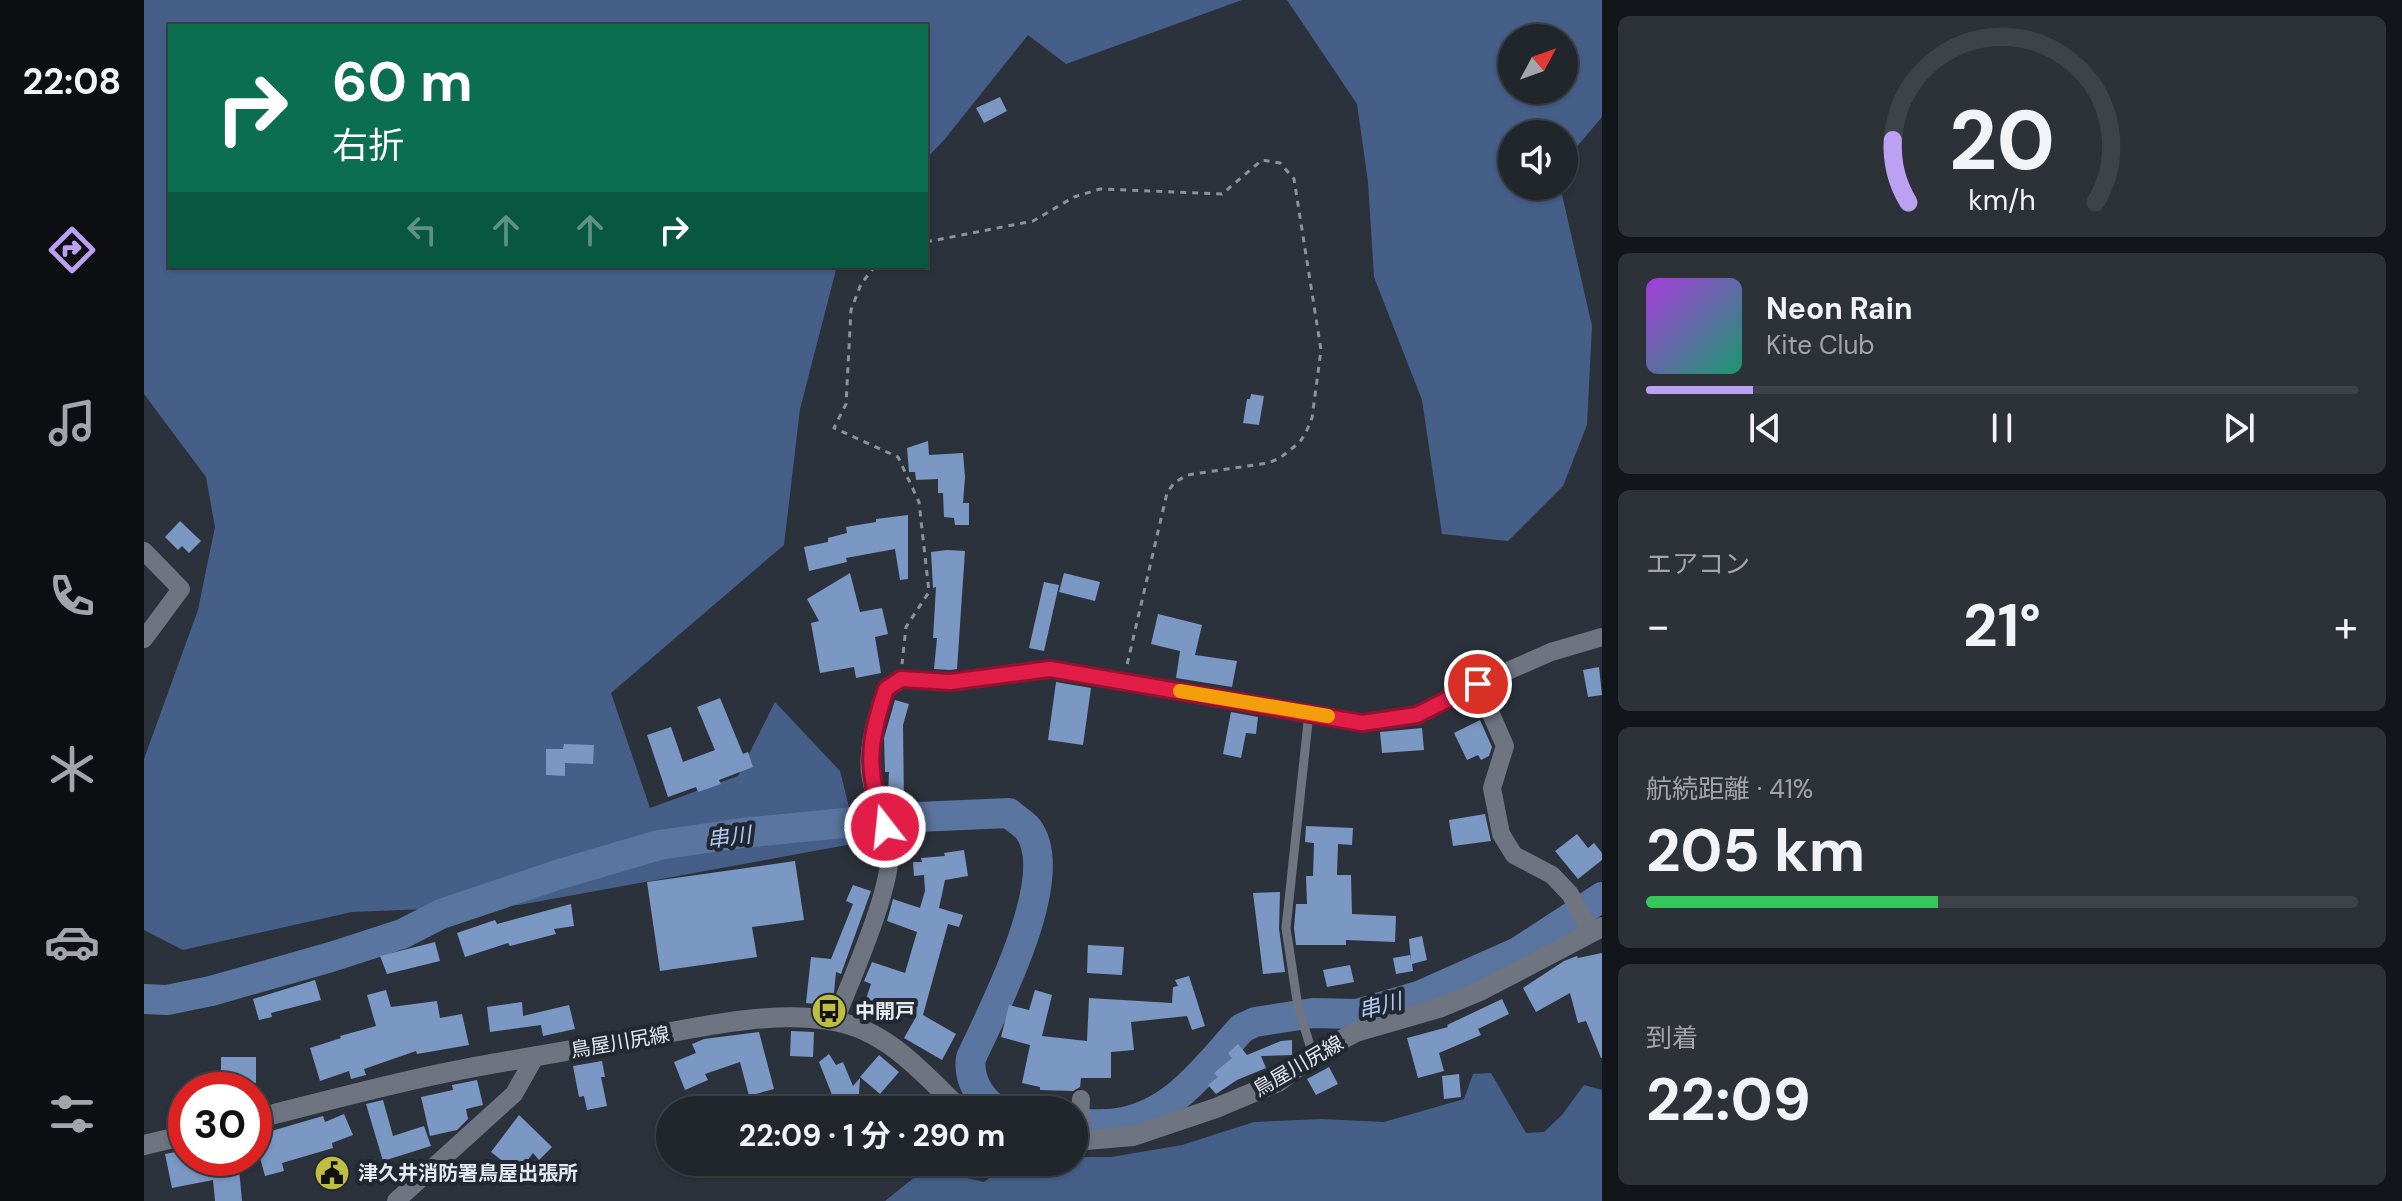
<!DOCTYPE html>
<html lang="ja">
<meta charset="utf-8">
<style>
:root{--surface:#21262d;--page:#2d3239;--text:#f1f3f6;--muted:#a2a5aa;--line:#3e4349;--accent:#bca0f2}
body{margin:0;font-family:"DM Sans","Noto Sans JP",sans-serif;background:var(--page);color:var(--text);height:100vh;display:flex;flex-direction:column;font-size:30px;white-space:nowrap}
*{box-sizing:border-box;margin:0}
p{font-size:26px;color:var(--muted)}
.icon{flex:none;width:44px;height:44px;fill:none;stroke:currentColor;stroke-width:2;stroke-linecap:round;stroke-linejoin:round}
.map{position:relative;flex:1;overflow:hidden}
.sheet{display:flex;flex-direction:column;gap:16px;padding:16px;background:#121519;width:800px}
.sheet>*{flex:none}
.guide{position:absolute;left:24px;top:24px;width:760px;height:244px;border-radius:0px;box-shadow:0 2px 6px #0004,0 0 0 2px var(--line);background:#0b6e4f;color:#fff;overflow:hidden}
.needle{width:52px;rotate:49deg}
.tools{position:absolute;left:1354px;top:24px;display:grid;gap:16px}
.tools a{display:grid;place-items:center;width:80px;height:80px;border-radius:50%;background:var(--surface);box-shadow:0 2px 6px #0004,0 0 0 2px var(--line);font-size:40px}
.speed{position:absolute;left:24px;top:1072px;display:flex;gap:16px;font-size:40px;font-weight:700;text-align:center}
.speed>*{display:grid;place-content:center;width:104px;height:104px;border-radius:50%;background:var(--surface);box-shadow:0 2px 6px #0004,0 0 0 2px var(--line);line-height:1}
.speed .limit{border:12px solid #d22;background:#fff;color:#111}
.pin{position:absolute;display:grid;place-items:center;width:68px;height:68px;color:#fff;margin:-34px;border:4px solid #fff;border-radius:50%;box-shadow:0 2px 8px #0007}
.me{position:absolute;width:88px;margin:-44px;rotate:344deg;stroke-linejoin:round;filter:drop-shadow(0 0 6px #0008)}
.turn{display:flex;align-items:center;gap:28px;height:168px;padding:0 32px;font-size:36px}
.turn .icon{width:104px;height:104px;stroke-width:2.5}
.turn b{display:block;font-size:56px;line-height:68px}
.lanes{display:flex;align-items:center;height:76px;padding:0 32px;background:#0003;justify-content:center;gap:40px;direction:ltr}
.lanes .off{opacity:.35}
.big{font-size:60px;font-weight:700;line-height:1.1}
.sheet .card{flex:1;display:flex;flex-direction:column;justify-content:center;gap:12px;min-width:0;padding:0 28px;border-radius:12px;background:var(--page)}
.sheet .dial{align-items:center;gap:0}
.dial svg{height:208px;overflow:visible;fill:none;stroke:var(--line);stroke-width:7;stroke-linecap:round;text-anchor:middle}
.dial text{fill:var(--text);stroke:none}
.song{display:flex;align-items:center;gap:24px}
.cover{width:96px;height:96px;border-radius:12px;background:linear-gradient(135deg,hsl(280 70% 55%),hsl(160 70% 35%))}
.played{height:8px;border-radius:4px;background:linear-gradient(90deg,var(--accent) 15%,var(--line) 15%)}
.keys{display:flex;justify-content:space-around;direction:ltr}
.heat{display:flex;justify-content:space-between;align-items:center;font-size:44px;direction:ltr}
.charge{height:12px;border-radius:6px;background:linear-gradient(90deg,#34c759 41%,var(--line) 0)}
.trip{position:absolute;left:512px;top:1096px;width:432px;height:80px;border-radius:40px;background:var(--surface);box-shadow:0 2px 6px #0004,0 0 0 2px var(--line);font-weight:700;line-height:80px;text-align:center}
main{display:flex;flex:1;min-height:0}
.menu{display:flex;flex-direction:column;width:144px;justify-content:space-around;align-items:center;background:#0d0f12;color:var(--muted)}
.menu .icon{width:56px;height:56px}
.menu .selected{color:var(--accent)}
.menu b{font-size:36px;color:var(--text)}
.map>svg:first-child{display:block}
.forest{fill:#455f89;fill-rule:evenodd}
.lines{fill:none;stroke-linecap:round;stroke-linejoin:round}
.river{stroke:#5a75a0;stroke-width:30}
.building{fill:#7b97c4}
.path{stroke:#8d929a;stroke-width:3;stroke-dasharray:6 6;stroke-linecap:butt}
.lane{stroke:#6e7581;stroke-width:9}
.street{stroke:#6e7581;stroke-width:18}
.secondary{stroke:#6e7581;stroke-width:20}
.route-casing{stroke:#92132f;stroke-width:20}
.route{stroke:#e11d48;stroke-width:14}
.slow{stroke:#f59e0b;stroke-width:14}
.labels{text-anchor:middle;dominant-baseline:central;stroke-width:8;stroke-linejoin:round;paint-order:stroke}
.poi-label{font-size:20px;font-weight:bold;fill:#e6eaf0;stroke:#222832;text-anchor:start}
.street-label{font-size:20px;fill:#e6eaf0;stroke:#222832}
.water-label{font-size:22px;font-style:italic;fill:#b0caf2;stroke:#222832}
</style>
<main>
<nav class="menu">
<b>22:08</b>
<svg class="icon selected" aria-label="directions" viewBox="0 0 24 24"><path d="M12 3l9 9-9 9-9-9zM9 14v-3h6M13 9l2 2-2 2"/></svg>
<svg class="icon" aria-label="music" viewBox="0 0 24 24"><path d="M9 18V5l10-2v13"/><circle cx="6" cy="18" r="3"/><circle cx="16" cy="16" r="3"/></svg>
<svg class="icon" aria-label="phone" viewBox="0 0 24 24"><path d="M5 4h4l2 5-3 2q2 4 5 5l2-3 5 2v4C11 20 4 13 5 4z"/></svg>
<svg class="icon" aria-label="climate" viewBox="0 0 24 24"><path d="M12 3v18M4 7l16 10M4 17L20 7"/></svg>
<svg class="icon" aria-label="car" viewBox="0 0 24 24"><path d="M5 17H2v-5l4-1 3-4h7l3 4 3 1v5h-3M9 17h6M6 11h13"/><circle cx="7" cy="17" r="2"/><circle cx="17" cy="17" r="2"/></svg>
<svg class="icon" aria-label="filters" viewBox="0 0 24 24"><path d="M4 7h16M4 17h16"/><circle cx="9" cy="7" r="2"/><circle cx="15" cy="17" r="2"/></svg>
</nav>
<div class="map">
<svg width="1458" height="1201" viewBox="0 0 1458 1201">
<rect width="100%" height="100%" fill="#2c323c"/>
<path class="forest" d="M0,0H1098L922,64L884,35L800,140L782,159V26H26V266H693L656,409L640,545L467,693L506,808L594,776L631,702L696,771L714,843L375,905L208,912L39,950L0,930V759L54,610L71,527L62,477L0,394Z
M1143,0H1458V117L1420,162V134H1368V186H1416L1448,326L1443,425L1419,486L1364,541L1298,534L1278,400L1230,277L1224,182L1213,104ZM1368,38H1420V90H1368Z
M1347,1073L1382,1133L1400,1132L1418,1115L1440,1085L1458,1090V1201H741L782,1168L840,1182L867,1162H930V1157H967L1038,1145L1110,1122L1177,1119L1240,1122L1320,1099L1329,1074Z"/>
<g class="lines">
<path class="river" d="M0,999L23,1000L67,991L187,957L258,934L297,914L413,875L515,845L598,833L751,818L865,813C870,818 879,823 884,829C920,876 849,1010 827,1058C824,1078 835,1098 852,1110
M930,1124C944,1124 959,1125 973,1123C1030,1115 1062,1067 1098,1028L1111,1022L1169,1013L1213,1014L1275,996L1374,952L1458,897"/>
</g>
<path class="building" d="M856,97L863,111L840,123L832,108Z
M1107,394L1120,396L1115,425L1099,423L1103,399H1106Z
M784,441L785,455L819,453L821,477L819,503H825V525H811L810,518L800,517L799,493H794V479L772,480L771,472H765L763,448Z
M764,515V579L756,580L751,549L702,558L703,562L665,571L660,547L684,542V538L703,533L702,527L732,522V519Z
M36,521L57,541L45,553L38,546L34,550L21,537Z
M803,550L821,551L813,669L806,670L790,669L793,638H789L792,587L789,588L787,552Z
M706,573L716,612L738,608L744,634L731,637L737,673L712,678L710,667L676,673L667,623L675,621L663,599Z
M920,573L956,582L951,601L915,592Z
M900,582L915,585L900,651L885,648Z
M1014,614L1058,625L1051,655L1093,661L1088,687L1032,678L1036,651L1007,644Z
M1455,667L1458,695L1444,697L1439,670Z
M912,682L947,688L939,745L904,740Z
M576,698L599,754L604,752L609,767L575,780L577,784L554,792L552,787L524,797L503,735L527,727L539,762L571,750L553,707Z
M751,700L765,704L759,725L760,804H747L744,796L745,772H741L740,738Z
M1087,712L1114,717L1112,734L1102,733L1097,758L1079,754Z
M1336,720L1348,747L1345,756L1337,760L1334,755L1323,760L1310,733Z
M1278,728L1280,750L1238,753L1236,732Z
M420,744L450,745L449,764L421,763V776L402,775V749H419Z
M1341,814L1347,841L1309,846L1305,820Z
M1162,826L1209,828L1208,845L1194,844L1193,875H1207L1208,914L1252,916L1251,942L1202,940V945H1152L1150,928L1152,904H1163L1162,876H1169L1170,843L1161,842Z
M1433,834L1444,848L1450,843L1458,853V860L1434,879L1411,851Z
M820,850L824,876L801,880L795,908L819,915L815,927L804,924L779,1015L812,1034L798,1060L760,1038L772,1017L722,999L727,984L720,981L728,962L761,973L773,932L743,921L749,899L776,908L781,891L780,875L770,876L769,862H778L777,858L801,856L800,853Z
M651,861L660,920L608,927L613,957L516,971L503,882Z
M709,885L727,891L697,974L692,972L690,992L684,1005L662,1003L667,957L687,959L709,904L702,901Z
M1136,892L1135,929L1141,972L1119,974L1109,893Z
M427,904L430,926L410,929L412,934L366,946L364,943L321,957L313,933L351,920L353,924Z
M1278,936L1283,960L1268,964L1269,971L1252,974L1249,958L1266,955L1267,961L1265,939Z
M291,942L296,961L243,974L236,956Z
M944,945L980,947L978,975L943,973Z
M1458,953V1058H1457L1442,1021L1434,1023L1426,993L1392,1012L1379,988L1420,961L1433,956L1434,958Z
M1206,965L1210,982L1183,987L1179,970Z
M1045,976L1061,1026L1048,1030L1043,1016L987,1022L990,1050L967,1052V1078H937L936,1087L929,1091L896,1090V1087L878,1083L886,1045L857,1037L865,1005L885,1010L891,990L908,995L898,1036L943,1041L945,998L1028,1003L1029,987L1034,986L1031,980Z
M171,980L177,1000L127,1013L128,1017L115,1020L109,999Z
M242,990L247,1007L293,1001L296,1018L318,1014L325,1045L273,1054L272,1051L220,1069L222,1075L207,1079L205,1071L176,1081L166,1048L197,1038L196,1036L232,1026L223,995Z
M1358,999L1365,1014L1334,1029L1337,1035L1295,1053L1300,1071L1274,1078L1263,1038L1304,1027L1303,1025Z
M378,1002L379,1016L425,1005L431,1029L399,1036L397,1025L346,1032L343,1007Z
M647,1031L670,1032L669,1057L646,1056Z
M615,1032L630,1089L605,1096L596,1062L561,1074L564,1080L541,1090L530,1062L552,1053L548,1044L560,1039Z
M1148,1040V1055L1117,1056L1122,1068L1093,1080L1072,1094L1064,1085L1074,1077L1070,1073L1088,1058L1084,1053L1094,1044L1103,1055L1137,1041Z
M685,1054L692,1065L699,1062L709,1086L716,1078L714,1110H694L675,1062Z
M735,1055L755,1072L736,1094L716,1077Z
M77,1057H112V1083H77Z
M458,1061L461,1077H457L463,1106L443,1110L440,1096L435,1097L429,1066Z
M1185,1067L1194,1084L1172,1095L1163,1079Z
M1315,1074L1317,1097L1300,1099L1298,1076Z
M333,1080L339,1105L322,1109L324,1119L313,1130L286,1136L277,1097L309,1090L308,1085Z
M239,1100L249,1136L280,1126L287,1146L239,1161L222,1104Z
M200,1114L209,1135L188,1143L189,1148L138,1163L140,1171L121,1176L110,1136L179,1116L181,1122Z
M375,1115L408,1147L395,1160L389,1153L374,1173L347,1152Z
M42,1150V1158H94L98,1201H71L69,1180L28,1188L21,1154Z"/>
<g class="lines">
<path class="path" d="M782,242L889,221L930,197L956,189L1078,194L1118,160L1136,163L1150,179L1177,350L1168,418L1163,430L1156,442L1136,458L1124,463L1043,475L1030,483L1023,493L983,665
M731,266L717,284L707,310L702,404L690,428L754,457L775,502L785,592L762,627L758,664"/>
<path class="lane" d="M1165,713L1142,928L1154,1007L1169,1055"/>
<path class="street" d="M0,551L37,589L0,639
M1334,684L1361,746L1348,788L1357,834L1370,855L1408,875L1426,894L1447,932
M691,1021C707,979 750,886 746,844C744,823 731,801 727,779C721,749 733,717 742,689L757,679L806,682L906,669L1218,723L1273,715L1334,684L1407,652L1458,637
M935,1141L937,1099
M252,1201L370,1094L392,1055"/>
<path class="secondary" d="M110,1119C175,1103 240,1085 305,1072C365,1060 425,1051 485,1040C547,1029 626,1009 690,1021C743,1030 780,1074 817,1110
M930,1141L989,1136L1072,1108L1134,1082L1169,1055L1212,1032L1295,1008L1338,990L1458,927
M0,1145L42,1135"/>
</g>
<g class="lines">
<defs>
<path id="route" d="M741,827C722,768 723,747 742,689L757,679L806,682L906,669L1218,723L1273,715L1334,684"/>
</defs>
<use href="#route" class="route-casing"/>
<use href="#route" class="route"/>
<path class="slow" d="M1036,691L1184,716"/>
</g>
<defs>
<symbol id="bus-disc" viewBox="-11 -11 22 22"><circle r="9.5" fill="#bfbe41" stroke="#222832"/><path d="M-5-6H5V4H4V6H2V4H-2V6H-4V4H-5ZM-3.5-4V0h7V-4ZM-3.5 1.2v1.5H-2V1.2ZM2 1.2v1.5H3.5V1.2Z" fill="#111"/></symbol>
<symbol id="civic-disc" viewBox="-11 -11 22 22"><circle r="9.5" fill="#bfbe41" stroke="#222832"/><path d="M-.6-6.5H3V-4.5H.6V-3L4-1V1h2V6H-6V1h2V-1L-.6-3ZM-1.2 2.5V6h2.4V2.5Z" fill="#111"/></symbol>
</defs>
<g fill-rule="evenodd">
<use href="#bus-disc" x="665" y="991" width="40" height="40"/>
<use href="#civic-disc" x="168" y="1153" width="40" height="40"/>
</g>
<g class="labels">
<g class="poi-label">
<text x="711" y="1011">中開戸</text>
<text x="214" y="1173">津久井消防署鳥屋出張所</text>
</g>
<g class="street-label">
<text transform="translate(476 1042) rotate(-10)">鳥屋川尻線</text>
<text transform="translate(1154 1066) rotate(-30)">鳥屋川尻線</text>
</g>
<g class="water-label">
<text transform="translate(585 837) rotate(-7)">串川</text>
<text transform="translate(1236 1006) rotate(-14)">串川</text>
</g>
</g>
</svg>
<div class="tools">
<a><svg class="needle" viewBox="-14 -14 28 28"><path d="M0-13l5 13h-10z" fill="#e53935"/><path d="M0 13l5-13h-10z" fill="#a2a5aa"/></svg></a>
<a><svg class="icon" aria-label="sound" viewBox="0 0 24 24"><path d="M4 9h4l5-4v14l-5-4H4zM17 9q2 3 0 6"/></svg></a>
</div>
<div class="speed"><div class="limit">30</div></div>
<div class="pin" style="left:1334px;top:684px;background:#d93025"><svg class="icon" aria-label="arrive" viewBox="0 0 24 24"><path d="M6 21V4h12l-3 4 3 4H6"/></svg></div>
<svg class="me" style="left:741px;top:827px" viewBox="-20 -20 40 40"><circle r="17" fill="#e11d48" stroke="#fff" stroke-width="3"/><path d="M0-11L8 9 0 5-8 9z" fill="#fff"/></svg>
<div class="trip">22:09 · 1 分 · 290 m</div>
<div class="guide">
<div class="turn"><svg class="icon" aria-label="right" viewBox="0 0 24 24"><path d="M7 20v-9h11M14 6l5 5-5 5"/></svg><div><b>60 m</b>右折</div></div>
<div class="lanes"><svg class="icon off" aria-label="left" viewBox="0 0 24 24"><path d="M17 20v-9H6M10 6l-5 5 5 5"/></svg><svg class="icon off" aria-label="ahead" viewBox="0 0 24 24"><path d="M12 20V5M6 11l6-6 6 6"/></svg><svg class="icon off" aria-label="ahead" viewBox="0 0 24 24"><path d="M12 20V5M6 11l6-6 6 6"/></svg><svg class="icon" aria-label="right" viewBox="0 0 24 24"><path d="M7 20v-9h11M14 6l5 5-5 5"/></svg></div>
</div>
</div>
<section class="sheet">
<div class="card dial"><svg viewBox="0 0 100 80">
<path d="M14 69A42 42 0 1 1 86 69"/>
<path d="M14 69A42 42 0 0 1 8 45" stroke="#bca0f2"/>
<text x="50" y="56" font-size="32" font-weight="700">20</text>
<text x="50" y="72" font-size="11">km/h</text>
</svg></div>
<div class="card">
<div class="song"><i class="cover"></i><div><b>Neon Rain</b><p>Kite Club</p></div></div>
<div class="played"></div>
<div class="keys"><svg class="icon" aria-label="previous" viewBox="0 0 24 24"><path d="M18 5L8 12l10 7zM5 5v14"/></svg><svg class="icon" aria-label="pause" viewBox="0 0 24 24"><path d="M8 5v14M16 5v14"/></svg><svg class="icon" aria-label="next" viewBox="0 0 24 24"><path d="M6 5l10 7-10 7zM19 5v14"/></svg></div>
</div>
<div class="card"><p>エアコン</p>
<div class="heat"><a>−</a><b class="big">21°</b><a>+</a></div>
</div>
<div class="card"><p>航続距離 · 41%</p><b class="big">205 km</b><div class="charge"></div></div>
<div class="card"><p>到着</p><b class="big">22:09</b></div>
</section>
</main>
